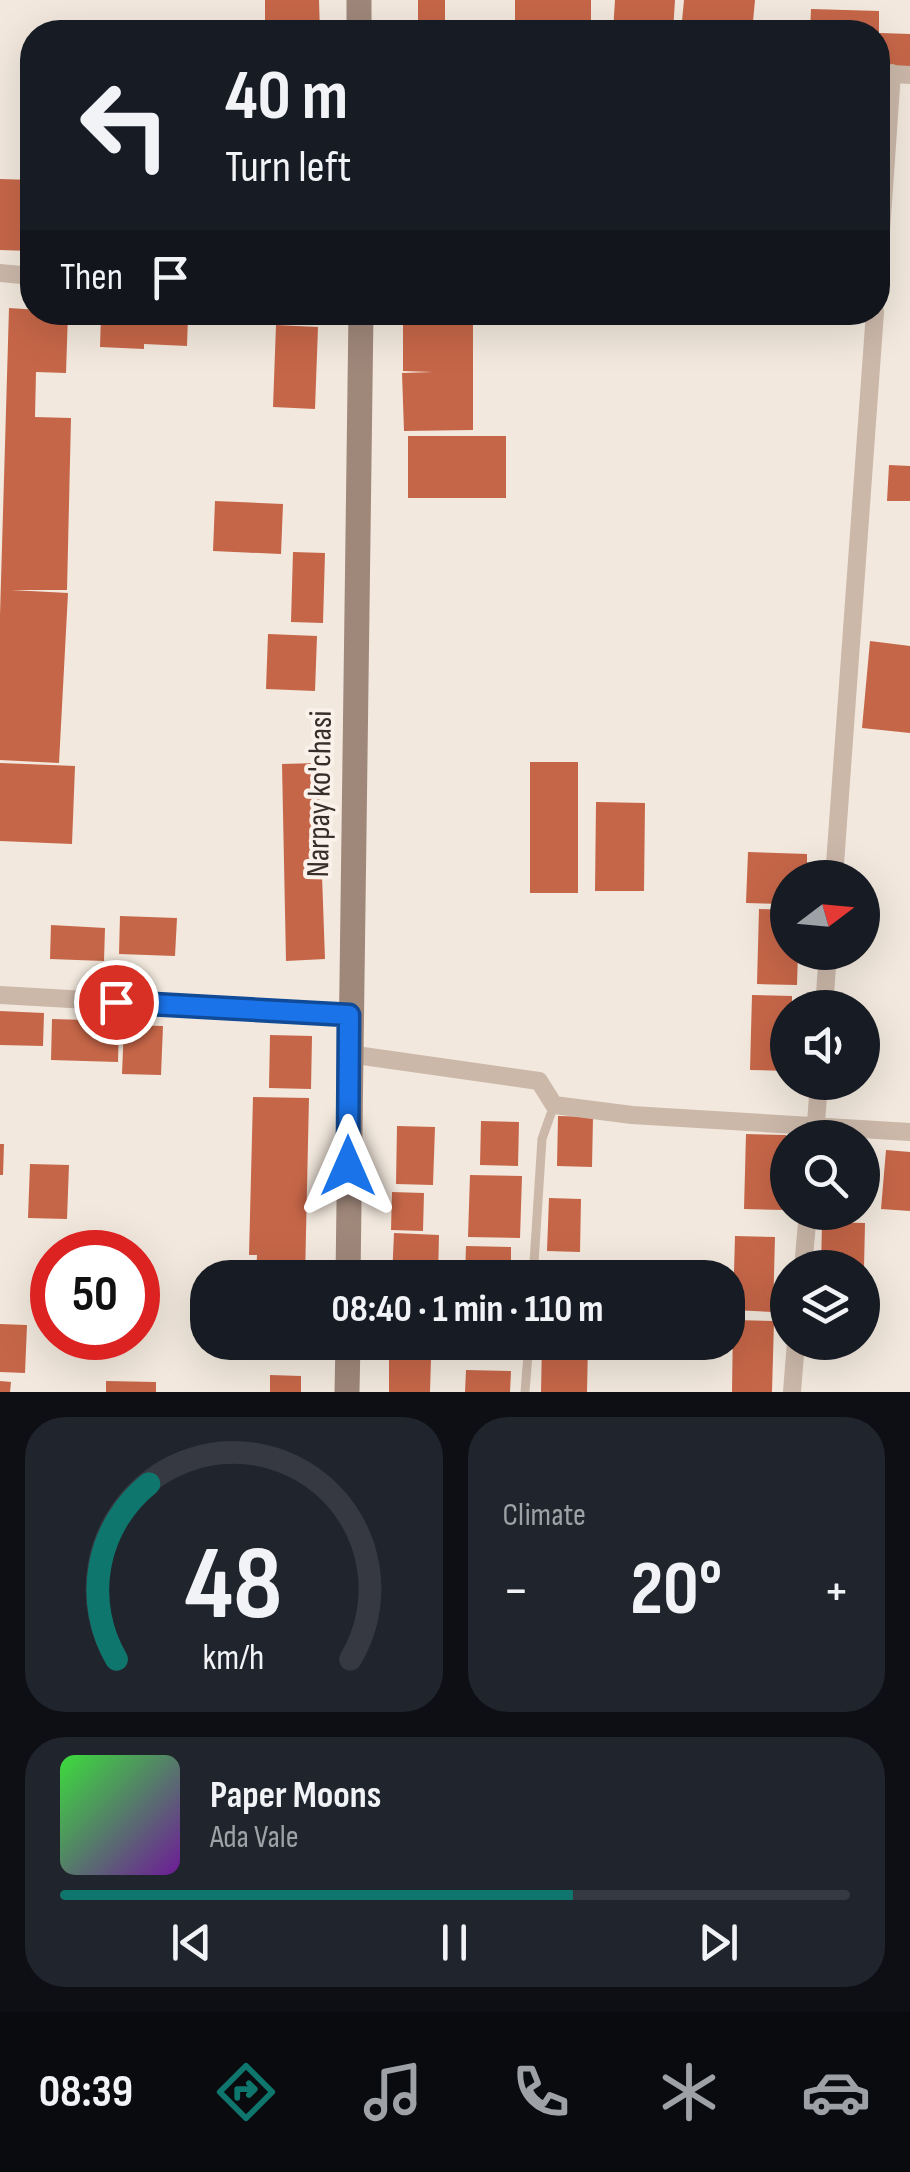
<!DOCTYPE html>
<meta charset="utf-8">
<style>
:root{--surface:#171b24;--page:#20242c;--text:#f1f3f6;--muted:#9ea1a6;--line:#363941;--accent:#0f766e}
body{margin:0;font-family:"Sofia Sans Condensed",sans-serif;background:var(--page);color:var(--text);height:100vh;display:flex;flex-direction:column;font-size:38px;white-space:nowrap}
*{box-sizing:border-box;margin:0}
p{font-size:32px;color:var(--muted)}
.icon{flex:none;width:55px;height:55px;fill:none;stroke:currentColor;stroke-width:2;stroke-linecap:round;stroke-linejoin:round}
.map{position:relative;height:1392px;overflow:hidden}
.panel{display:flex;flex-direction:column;gap:25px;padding:25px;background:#0d0f14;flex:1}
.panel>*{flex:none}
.guide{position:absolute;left:20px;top:20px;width:870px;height:305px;border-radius:40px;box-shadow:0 10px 40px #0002;background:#171b24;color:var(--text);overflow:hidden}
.needle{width:65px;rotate:74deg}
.controls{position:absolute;left:770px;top:860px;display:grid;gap:20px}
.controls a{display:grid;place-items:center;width:110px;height:110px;border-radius:50%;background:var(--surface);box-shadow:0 10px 40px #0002;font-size:50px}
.speed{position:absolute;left:30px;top:1230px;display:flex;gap:20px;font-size:50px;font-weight:700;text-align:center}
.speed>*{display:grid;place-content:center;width:130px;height:130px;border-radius:50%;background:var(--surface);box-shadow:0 10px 40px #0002;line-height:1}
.speed .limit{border:15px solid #d22;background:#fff;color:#111}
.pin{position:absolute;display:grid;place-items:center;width:85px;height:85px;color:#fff;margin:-42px;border:5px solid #fff;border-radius:50%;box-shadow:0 2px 10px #0007}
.me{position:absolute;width:110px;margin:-55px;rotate:0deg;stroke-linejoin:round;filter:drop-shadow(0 0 8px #0008)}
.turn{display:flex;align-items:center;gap:35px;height:210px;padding:0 40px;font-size:45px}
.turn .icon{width:130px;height:130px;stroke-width:2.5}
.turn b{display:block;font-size:70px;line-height:85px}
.then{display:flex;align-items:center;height:95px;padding:0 40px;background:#0003;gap:20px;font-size:38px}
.big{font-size:75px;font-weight:700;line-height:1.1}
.panel .card{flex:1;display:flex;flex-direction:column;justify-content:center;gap:15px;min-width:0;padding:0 35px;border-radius:40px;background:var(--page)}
.panel .dial{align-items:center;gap:0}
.dial svg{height:260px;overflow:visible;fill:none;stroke:var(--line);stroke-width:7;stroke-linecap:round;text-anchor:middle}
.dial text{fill:var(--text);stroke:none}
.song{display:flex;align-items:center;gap:30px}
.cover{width:120px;height:120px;border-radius:15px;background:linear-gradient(135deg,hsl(120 70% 55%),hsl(280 70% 35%))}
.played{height:10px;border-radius:5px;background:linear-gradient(90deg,var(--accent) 65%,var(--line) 65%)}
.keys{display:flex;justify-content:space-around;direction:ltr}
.heat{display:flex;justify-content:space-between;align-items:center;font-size:55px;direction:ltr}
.panel .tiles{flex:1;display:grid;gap:25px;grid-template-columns:1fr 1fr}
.card:last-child{grid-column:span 2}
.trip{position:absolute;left:190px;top:1260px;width:555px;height:100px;border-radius:40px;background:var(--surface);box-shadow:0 10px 40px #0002;font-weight:700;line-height:100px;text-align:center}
.dock{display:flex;height:160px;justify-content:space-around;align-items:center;background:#090b0e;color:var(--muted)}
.dock .icon{width:70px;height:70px}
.dock .current{color:var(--accent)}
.dock b{font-size:45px;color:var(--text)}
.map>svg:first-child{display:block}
.building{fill:#c66648}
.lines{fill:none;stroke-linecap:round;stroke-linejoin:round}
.service{stroke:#cbb8a9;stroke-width:9}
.minor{stroke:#cbb8a9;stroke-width:18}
.secondary{stroke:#9f877a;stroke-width:25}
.route-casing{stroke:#114b97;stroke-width:25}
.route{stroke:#1a73e8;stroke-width:18}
.labels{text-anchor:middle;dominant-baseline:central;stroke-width:8;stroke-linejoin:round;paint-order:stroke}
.street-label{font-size:32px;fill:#382d29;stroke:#faf2ea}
</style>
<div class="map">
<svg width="910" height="1392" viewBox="0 0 910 1392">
<rect width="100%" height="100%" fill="#f2e8dd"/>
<path class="building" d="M265,0H319L320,32H265Z
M418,0H445V32H418Z
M515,0H591V29H515Z
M615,0H675L673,32H613Z
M684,0H755L752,32H681Z
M811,9L879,11V32H810Z
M880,33L910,34V67L879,66Z
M0,179L32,180V251L0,250Z
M9,308L68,312L66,373L36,372L35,417L71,418L67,590H11L68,593L59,763L0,760V615Z
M403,312H473V430L404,431L402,373L433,372L403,371Z
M101,314L188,316L187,346L144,344V349L100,347Z
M276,325L318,327L315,409L273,407Z
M408,436H506V498H408Z
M889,465L910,466V501H887Z
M215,501L283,504L281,554L213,551Z
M293,552L325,553L323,623L291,622Z
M268,634L317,636L315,691L266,689Z
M870,641L910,646V733L862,728Z
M530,762H578V893H530Z
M0,763L75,766L72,844L0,841Z
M318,763L325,959L286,961L282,764Z
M596,802L645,803L644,891H595Z
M748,852L807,854V878H788V904L746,903Z
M759,909L788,910V952H798L797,985L757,984Z
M120,916L177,918L175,956L119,954Z
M51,925L105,928L104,961L50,959Z
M752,995L792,996V1008H788V1071L750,1070Z
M0,1011L44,1013L43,1046L0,1045Z
M52,1019L119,1021L118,1062L51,1060Z
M124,1025L163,1026L161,1075L122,1074Z
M270,1035L312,1036L311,1089L269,1088Z
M253,1097L309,1098L305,1278H256L257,1255H249Z
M558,1116L593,1117L592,1167L557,1166Z
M481,1121L519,1122L518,1166L480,1165Z
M397,1126L435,1127L433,1185L396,1184Z
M746,1134L786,1135L784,1210L744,1209Z
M0,1144H4L3,1175H0Z
M886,1150L910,1152V1211L881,1209Z
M30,1164L69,1165L67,1219L28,1218Z
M470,1175L522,1176L520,1238L468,1237Z
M392,1192L424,1193L423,1231L391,1230Z
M549,1198L581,1199L580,1252L547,1251Z
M822,1222L865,1223L864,1268H821Z
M394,1233L439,1235L438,1278H392Z
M735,1236L775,1237L773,1312L733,1310Z
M466,1246L511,1247V1278H465Z
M544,1260L605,1262L604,1278H544Z
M733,1320L774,1321L772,1392H732Z
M0,1324L27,1325L25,1373L0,1372Z
M257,1342H298V1353L257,1352Z
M387,1342H421L420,1354L386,1353Z
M463,1342H509V1350L463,1349Z
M542,1343L588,1344L587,1392H541Z
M389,1357L431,1358L430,1392H389Z
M466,1370L511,1371L510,1392H465Z
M270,1375L301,1376V1392H270Z
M0,1381L11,1382L10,1392H0Z
M106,1381L156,1382V1392H106Z"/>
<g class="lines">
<path class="service" d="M533,1278L542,1139L554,1105
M525,1392L529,1342"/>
<path class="minor" d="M878,73L910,75
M0,273L32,276
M878,274L892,73
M834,878L875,312
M0,995L349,1015
M824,1008L828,952
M349,1054L539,1081L554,1105L632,1115L910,1132
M815,1137L819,1082
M803,1268L808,1212
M792,1392L796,1342"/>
<path class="secondary" d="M359,32V0
M348,1278L361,312
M347,1392L348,1342"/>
</g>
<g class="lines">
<defs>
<path id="route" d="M116,1002L349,1015L348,1166"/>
</defs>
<use href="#route" class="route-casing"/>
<use href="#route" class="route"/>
</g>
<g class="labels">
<g class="street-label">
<text transform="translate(320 794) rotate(-89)">Narpay ko'chasi</text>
</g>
</g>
</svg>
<div class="controls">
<a><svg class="needle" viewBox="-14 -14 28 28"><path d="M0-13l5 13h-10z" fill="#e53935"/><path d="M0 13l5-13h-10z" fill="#9ea1a6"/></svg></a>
<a><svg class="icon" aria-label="sound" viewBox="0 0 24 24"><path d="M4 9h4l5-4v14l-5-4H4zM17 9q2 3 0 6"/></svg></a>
<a><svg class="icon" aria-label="search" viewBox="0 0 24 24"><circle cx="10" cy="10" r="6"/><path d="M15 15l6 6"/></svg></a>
<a><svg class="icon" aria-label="layers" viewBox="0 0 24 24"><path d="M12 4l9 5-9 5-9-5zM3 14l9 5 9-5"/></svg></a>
</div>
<div class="speed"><div class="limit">50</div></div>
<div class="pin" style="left:116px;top:1002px;background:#d93025"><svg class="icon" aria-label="arrive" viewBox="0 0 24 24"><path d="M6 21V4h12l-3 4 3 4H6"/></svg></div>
<svg class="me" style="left:348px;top:1166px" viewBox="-20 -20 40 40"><path d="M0-17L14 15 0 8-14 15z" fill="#1a73e8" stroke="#fff" stroke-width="4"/></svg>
<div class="trip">08:40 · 1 min · 110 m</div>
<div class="guide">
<div class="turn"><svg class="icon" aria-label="left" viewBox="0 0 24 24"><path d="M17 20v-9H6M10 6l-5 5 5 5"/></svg><div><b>40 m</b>Turn left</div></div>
<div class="then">Then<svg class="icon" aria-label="arrive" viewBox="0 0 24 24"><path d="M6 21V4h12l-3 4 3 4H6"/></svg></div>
</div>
</div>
<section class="panel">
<div class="tiles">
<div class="card dial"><svg viewBox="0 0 100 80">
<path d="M14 69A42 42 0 1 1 86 69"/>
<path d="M14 69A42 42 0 0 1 24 15" stroke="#0f766e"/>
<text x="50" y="56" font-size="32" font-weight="700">48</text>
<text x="50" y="72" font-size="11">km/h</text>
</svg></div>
<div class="card"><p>Climate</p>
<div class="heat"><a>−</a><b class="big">20°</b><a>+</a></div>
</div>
<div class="card">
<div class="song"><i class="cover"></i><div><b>Paper Moons</b><p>Ada Vale</p></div></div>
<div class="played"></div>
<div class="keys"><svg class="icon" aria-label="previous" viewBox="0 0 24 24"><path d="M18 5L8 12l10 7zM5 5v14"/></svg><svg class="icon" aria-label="pause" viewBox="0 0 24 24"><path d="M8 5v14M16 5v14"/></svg><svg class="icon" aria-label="next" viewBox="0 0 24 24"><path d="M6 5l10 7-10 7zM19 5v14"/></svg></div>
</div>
</div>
</section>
<nav class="dock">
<b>08:39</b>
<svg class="icon current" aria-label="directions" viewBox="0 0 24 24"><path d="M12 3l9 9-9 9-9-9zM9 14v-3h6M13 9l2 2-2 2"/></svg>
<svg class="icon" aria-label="music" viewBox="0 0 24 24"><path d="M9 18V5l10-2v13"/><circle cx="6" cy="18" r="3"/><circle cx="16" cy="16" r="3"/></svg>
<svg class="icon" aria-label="phone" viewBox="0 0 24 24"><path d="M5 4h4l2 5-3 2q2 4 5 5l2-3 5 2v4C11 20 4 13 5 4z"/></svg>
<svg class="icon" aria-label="climate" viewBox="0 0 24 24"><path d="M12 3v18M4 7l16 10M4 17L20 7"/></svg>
<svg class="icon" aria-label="car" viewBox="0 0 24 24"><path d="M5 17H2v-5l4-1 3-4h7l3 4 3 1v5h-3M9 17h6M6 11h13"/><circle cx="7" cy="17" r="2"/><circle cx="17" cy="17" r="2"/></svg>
</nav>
